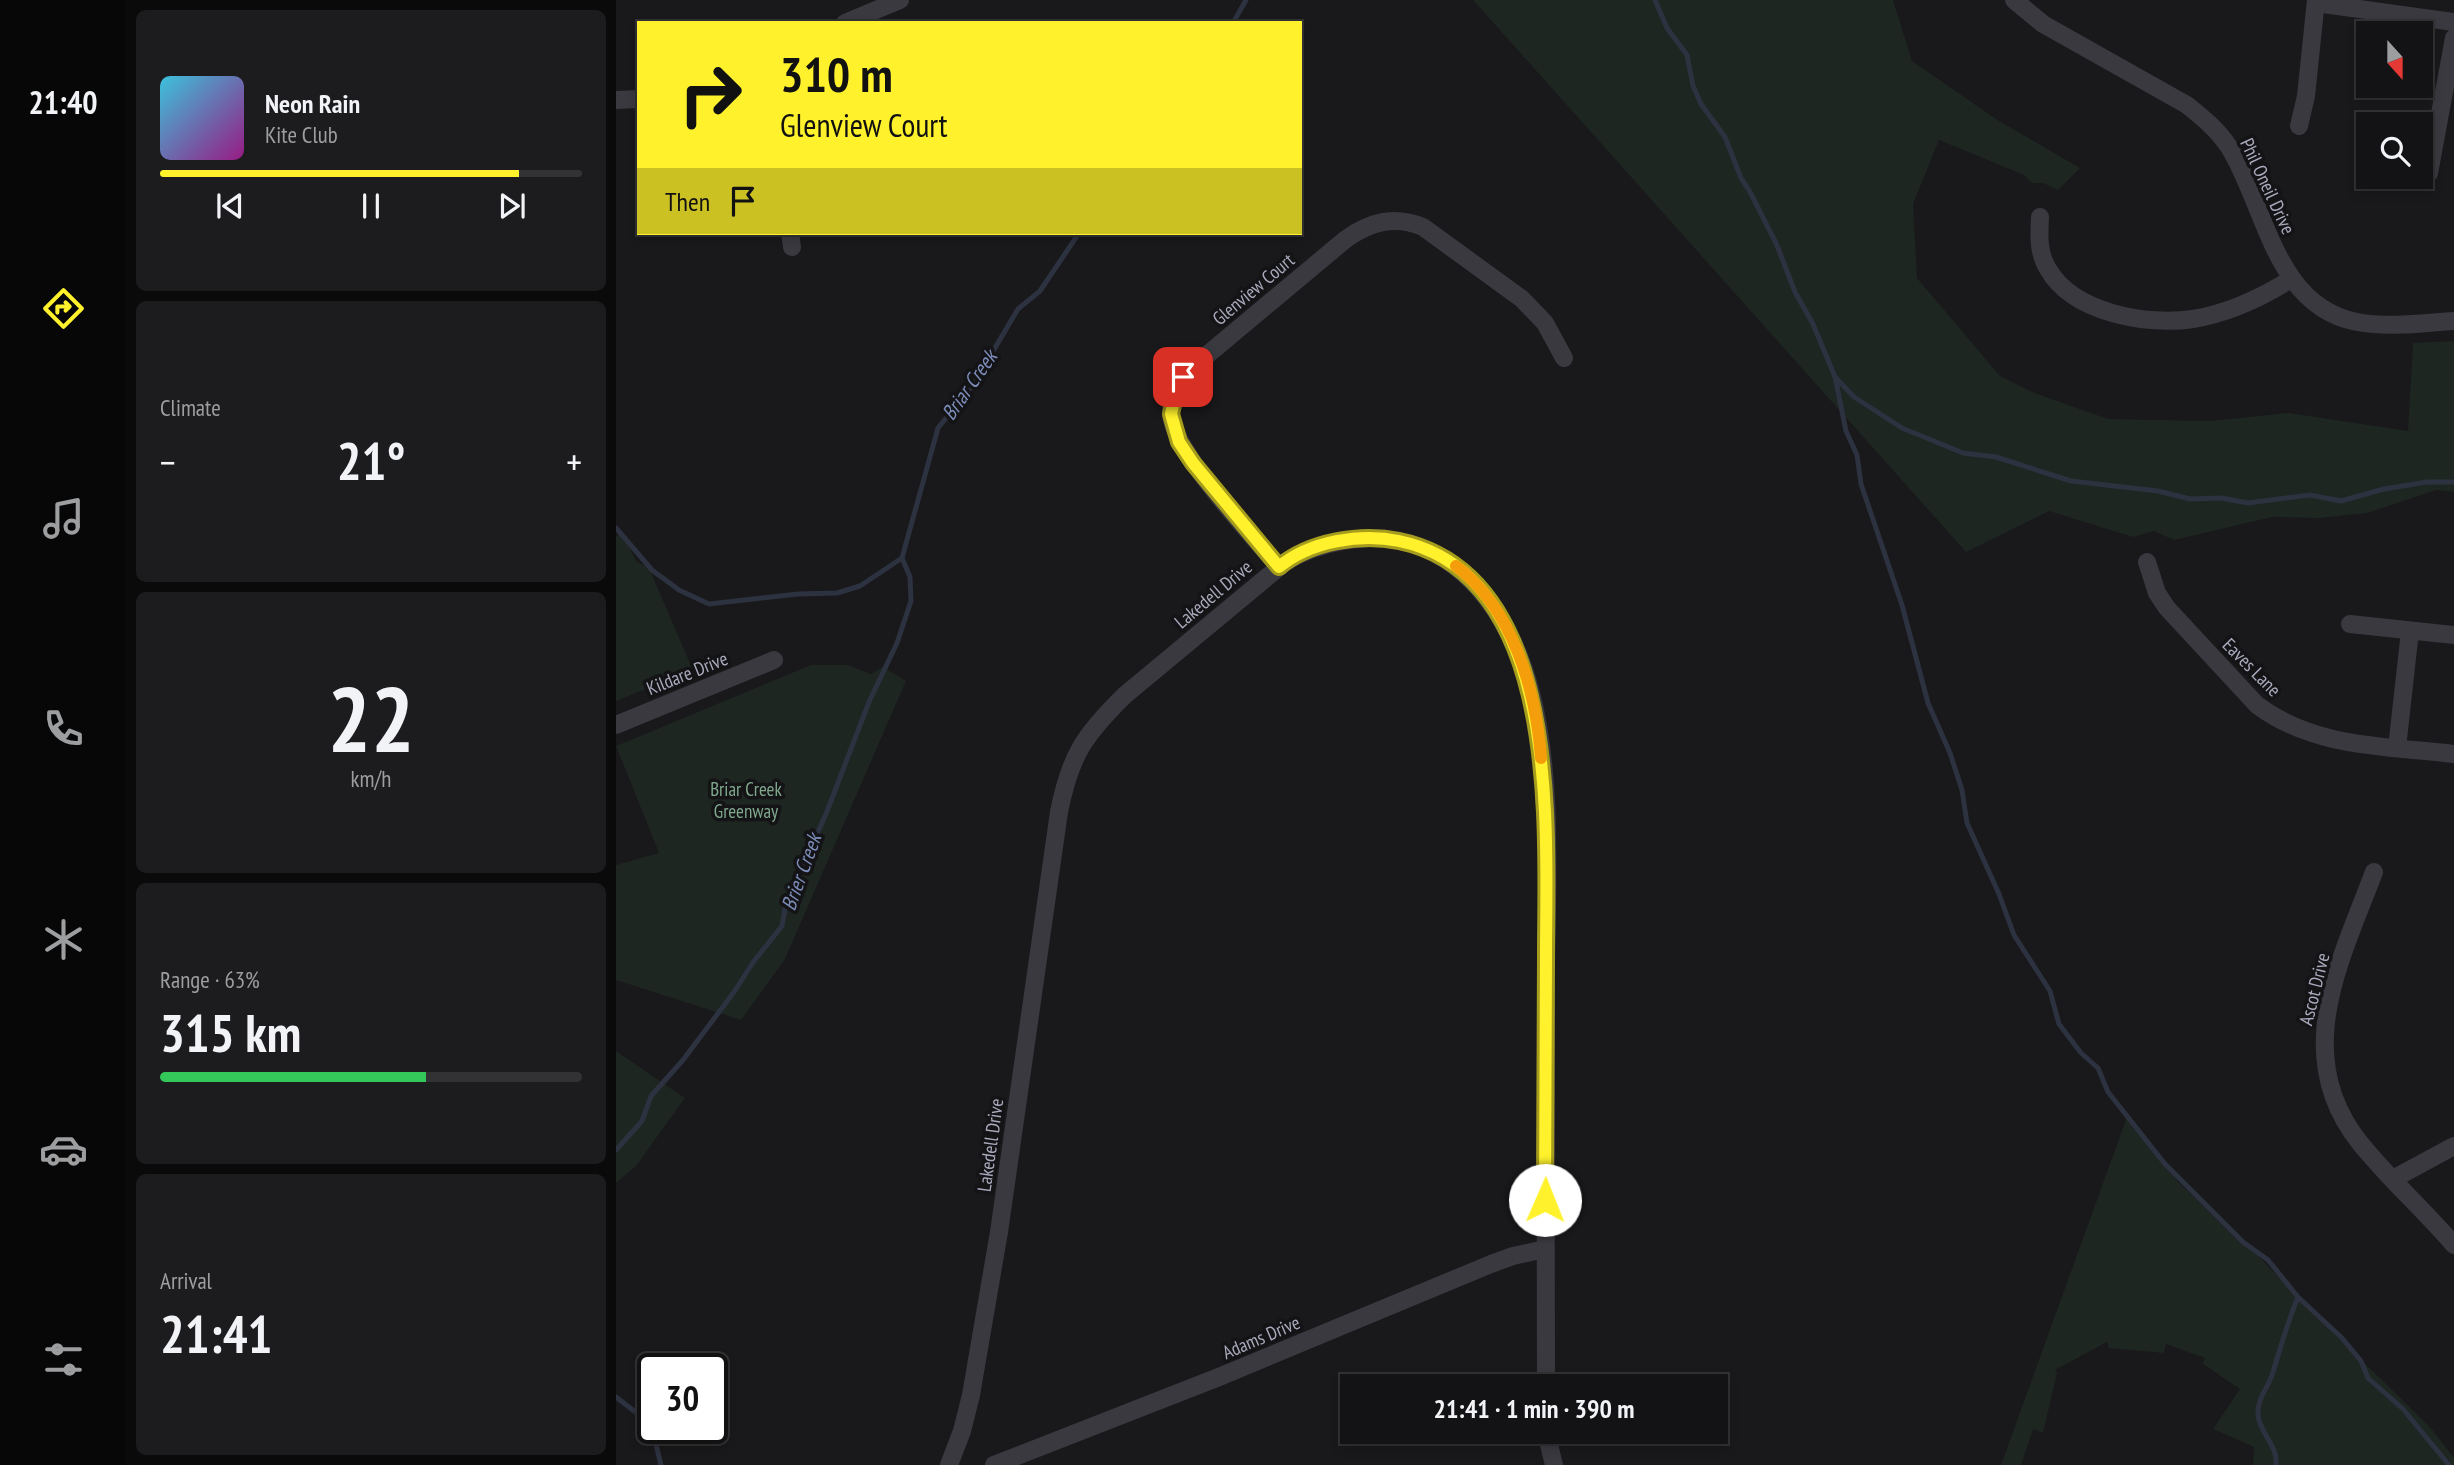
<!DOCTYPE html>
<meta charset="utf-8">
<style>
:root{--surface:#131214;--page:#1c1b1d;--text:#f1f3f6;--muted:#9d9ea0;--line:#323234;--accent:#fff22c}
body{margin:0;font-family:"PT Sans Narrow",sans-serif;background:var(--page);color:var(--text);height:100vh;display:flex;flex-direction:column;font-size:26px;white-space:nowrap}
*{box-sizing:border-box;margin:0}
p{font-size:23px;color:var(--muted)}
.icon{flex:none;width:38px;height:38px;fill:none;stroke:currentColor;stroke-width:2;stroke-linecap:round;stroke-linejoin:round}
.map{position:relative;flex:1;overflow:hidden}
.side{display:flex;flex-direction:column;gap:10px;padding:10px;background:#0a0a0b;width:490px}
.side>*{flex:none}
.guide{position:absolute;left:21px;top:21px;width:665px;height:214px;border-radius:0px;box-shadow:0 4px 10px #0003,0 0 0 2px var(--line);background:#fff22c;color:#111;overflow:hidden}
.needle{width:46px;rotate:159deg}
.controls{position:absolute;left:1740px;top:21px;display:grid;gap:14px}
.controls a{display:grid;place-items:center;width:77px;height:77px;border-radius:0px;background:var(--surface);box-shadow:0 4px 10px #0003,0 0 0 2px var(--line);font-size:35px}
.speed{position:absolute;left:21px;top:1353px;display:flex;gap:14px;font-size:35px;font-weight:700;text-align:center}
.speed>*{display:grid;place-content:center;width:91px;height:91px;border-radius:50%;background:var(--surface);box-shadow:0 4px 10px #0003,0 0 0 2px var(--line);line-height:1}
.speed .limit{border:4px solid #111;border-radius:10px;background:#fff;color:#111}
.pin{position:absolute;display:grid;place-items:center;width:60px;height:60px;color:#fff;margin:-30px;border-radius:14px;box-shadow:0 4px 10px #0006}
.me{position:absolute;width:77px;margin:-38px;rotate:1deg;stroke-linejoin:round;filter:drop-shadow(0 0 5px #0008)}
.turn{display:flex;align-items:center;gap:24px;height:147px;padding:0 28px;font-size:32px}
.turn .icon{width:91px;height:91px;stroke-width:2.5}
.turn b{display:block;font-size:49px;line-height:60px}
.then{display:flex;align-items:center;height:66px;padding:0 28px;background:#0003;gap:14px;font-size:26px}
.big{font-size:52px;font-weight:600;line-height:1.1}
.side .card{flex:1;display:flex;flex-direction:column;justify-content:center;gap:10px;min-width:0;padding:0 24px;border-radius:10px;background:var(--page)}
.side .dial{align-items:center;gap:0}
.dial b{font-size:91px;line-height:1}
.song{display:flex;align-items:center;gap:21px}
.cover{width:84px;height:84px;border-radius:10px;background:linear-gradient(135deg,hsl(190 70% 55%),hsl(310 70% 35%))}
.played{height:7px;border-radius:4px;background:linear-gradient(90deg,var(--accent) 85%,var(--line) 85%)}
.keys{display:flex;justify-content:space-around;direction:ltr}
.heat{display:flex;justify-content:space-between;align-items:center;font-size:38px;direction:ltr}
.charge{height:10px;border-radius:5px;background:linear-gradient(90deg,#34c759 63%,var(--line) 0)}
.trip{position:absolute;left:724px;top:1374px;width:388px;height:70px;border-radius:0px;background:var(--surface);box-shadow:0 4px 10px #0003,0 0 0 2px var(--line);font-weight:600;line-height:70px;text-align:center}
main{display:flex;flex:1;min-height:0}
.dock{display:flex;flex-direction:column;width:126px;justify-content:space-around;align-items:center;background:#080708;color:var(--muted)}
.dock .icon{width:49px;height:49px}
.dock .active{color:var(--accent)}
.dock b{font-size:32px;color:var(--text)}
.map>svg:first-child{display:block}
.green{fill:#1d2621}
.lines{fill:none;stroke-linecap:round;stroke-linejoin:round}
.stream{stroke:#2d3240;stroke-width:5}
.street{stroke:#3a3940;stroke-width:18}
.route-casing{stroke:#a69d1d;stroke-width:18}
.route{stroke:#fff22c;stroke-width:12}
.slow{stroke:#f59e0b;stroke-width:12}
.labels{text-anchor:middle;dominant-baseline:central;stroke-width:7;stroke-linejoin:round;paint-order:stroke}
.street-label{font-size:19px;fill:#a9aabc;stroke:#141316}
.park-label{font-size:19px;fill:#7fa88d;stroke:#141316}
.water-label{font-size:21px;font-style:italic;fill:#7d8db9;stroke:#141316}
</style>
<main>
<nav class="dock">
<b>21:40</b>
<svg class="icon active" aria-label="directions" viewBox="0 0 24 24"><path d="M12 3l9 9-9 9-9-9zM9 14v-3h6M13 9l2 2-2 2"/></svg>
<svg class="icon" aria-label="music" viewBox="0 0 24 24"><path d="M9 18V5l10-2v13"/><circle cx="6" cy="18" r="3"/><circle cx="16" cy="16" r="3"/></svg>
<svg class="icon" aria-label="phone" viewBox="0 0 24 24"><path d="M5 4h4l2 5-3 2q2 4 5 5l2-3 5 2v4C11 20 4 13 5 4z"/></svg>
<svg class="icon" aria-label="climate" viewBox="0 0 24 24"><path d="M12 3v18M4 7l16 10M4 17L20 7"/></svg>
<svg class="icon" aria-label="car" viewBox="0 0 24 24"><path d="M5 17H2v-5l4-1 3-4h7l3 4 3 1v5h-3M9 17h6M6 11h13"/><circle cx="7" cy="17" r="2"/><circle cx="17" cy="17" r="2"/></svg>
<svg class="icon" aria-label="filters" viewBox="0 0 24 24"><path d="M4 7h16M4 17h16"/><circle cx="9" cy="7" r="2"/><circle cx="15" cy="17" r="2"/></svg>
</nav>
<section class="side">
<div class="card">
<div class="song"><i class="cover"></i><div><b>Neon Rain</b><p>Kite Club</p></div></div>
<div class="played"></div>
<div class="keys"><svg class="icon" aria-label="previous" viewBox="0 0 24 24"><path d="M18 5L8 12l10 7zM5 5v14"/></svg><svg class="icon" aria-label="pause" viewBox="0 0 24 24"><path d="M8 5v14M16 5v14"/></svg><svg class="icon" aria-label="next" viewBox="0 0 24 24"><path d="M6 5l10 7-10 7zM19 5v14"/></svg></div>
</div>
<div class="card"><p>Climate</p>
<div class="heat"><a>−</a><b class="big">21°</b><a>+</a></div>
</div>
<div class="card dial"><b>22</b><p>km/h</p></div>
<div class="card"><p>Range · 63%</p><b class="big">315 km</b><div class="charge"></div></div>
<div class="card"><p>Arrival</p><b class="big">21:41</b></div>
</section>
<div class="map">
<svg width="1838" height="1465" viewBox="0 0 1838 1465">
<rect width="100%" height="100%" fill="#19181b"/>
<path class="green" d="M857,0H1277L1296,61L1380,119L1464,168L1442,190L1427,183H1416L1408,175L1323,140L1297,204L1301,278L1384,376L1416,392L1492,419L1594,421L1673,413L1792,431L1797,343L1838,341V492L1820,490L1751,513L1704,518L1656,517L1558,540L1538,531L1517,537L1433,511L1350,552Z
M6,532L20,561L33,568L77,670L0,701V536Z
M195,665H232L255,674L267,667L290,681L169,959L125,1020L0,980V865L43,853L0,746Z
M0,1051L69,1098L20,1166L0,1183Z
M1512,1114L1563,1183L1631,1244L1690,1306L1814,1427L1838,1458V1465H1637L1638,1447L1597,1429L1624,1389L1587,1364L1589,1358L1550,1344L1548,1353L1493,1348L1491,1342L1439,1370L1441,1373L1427,1433L1417,1429L1405,1465H1385Z"/>
<g class="lines">
<path class="stream" d="M1039,0L1051,28L1071,55L1077,86L1085,104L1109,137L1125,178L1134,192L1160,243L1179,292L1197,324L1219,377L1238,397L1286,428L1347,453L1380,457L1455,481L1542,491L1574,499L1605,498L1632,503L1694,495L1725,501L1768,489L1811,482H1838
M617,23L630,0
M1219,377L1230,431L1241,455L1245,484L1286,605L1312,703L1334,753L1346,790L1351,823L1383,894L1398,935L1434,991L1443,1024L1465,1053L1482,1068L1492,1092L1549,1164L1627,1242L1652,1260L1682,1297L1726,1338L1745,1361L1752,1378L1787,1409L1833,1465
M0,528L36,570L63,590L93,604L182,594L221,593L244,586L286,558
M286,558L322,428L357,385L402,309L424,291L463,233
M0,1150L26,1121L35,1096L67,1060L118,992L138,961L166,926L170,903L210,814L253,702L281,643L295,601L294,577L286,558
M0,1397L35,1424L45,1465
M1660,1465C1662,1445 1644,1434 1642,1415C1641,1397 1654,1386 1658,1369C1665,1345 1672,1321 1682,1297"/>
<path class="street" d="M1398,0L1427,24L1571,105C1586,117 1602,130 1613,147C1650,206 1658,306 1741,322C1773,328 1806,323 1838,321
M1700,3L1838,22
M229,23L284,0
M0,100L23,99
M1683,126L1690,96L1700,0
M1813,173L1838,38
M1424,217C1423,235 1422,253 1432,269C1457,313 1531,326 1577,319C1612,313 1645,298 1675,279
M174,233L176,247
M1531,562L1541,593L1551,608L1641,705C1698,748 1769,746 1838,754
M663,567C637,536 555,450 555,413C554,394 565,379 578,366L730,239C754,222 778,215 807,227L906,299L929,323L948,358
M1734,624L1838,635
M0,725L158,660
M1781,748L1794,631
M1758,872C1724,962 1674,1056 1744,1143C1773,1179 1808,1210 1838,1245
M1777,1179L1838,1146
M930,1432L938,1465
M333,1465L346,1431L355,1395L383,1232L443,812C454,756 468,735 509,695L668,563C687,551 705,545 727,541C827,523 890,600 914,689C937,774 931,879 930,968C930,1107 929,1247 930,1386
M378,1465L603,1377L875,1264L897,1256L929,1249"/>
</g>
<g class="lines">
<defs>
<path id="route" d="M567,377L561,387L555,414L563,442L577,463L663,567C694,541 745,533 783,541C947,575 930,831 930,956C930,1037 930,1118 929,1200"/>
</defs>
<use href="#route" class="route-casing"/>
<use href="#route" class="route"/>
<path class="slow" d="M840,566C897,609 920,690 925,758"/>
</g>
<g class="labels">
<g class="street-label">
<text transform="translate(1652 186) rotate(65)">Phil Oneil Drive</text>
<text transform="translate(637 289) rotate(-40)">Glenview Court</text>
<text transform="translate(597 594) rotate(-40)">Lakedell Drive</text>
<text transform="translate(1636 667) rotate(45)">Eaves Lane</text>
<text transform="translate(71 673) rotate(-22)">Kildare Drive</text>
<text transform="translate(1698 989) rotate(-76)">Ascot Drive</text>
<text transform="translate(374 1145) rotate(-82)">Lakedell Drive</text>
<text transform="translate(645 1337) rotate(-23)">Adams Drive</text>
</g>
<g class="park-label">
<text x="130" y="789">Briar Creek<tspan x="130" dy="22">Greenway</tspan></text>
</g>
<g class="water-label">
<text transform="translate(353 385) rotate(-55)">Briar Creek</text>
<text transform="translate(185 872) rotate(-70)">Brier Creek</text>
</g>
</g>
</svg>
<div class="controls">
<a><svg class="needle" viewBox="-14 -14 28 28"><path d="M0-13l5 13h-10z" fill="#e53935"/><path d="M0 13l5-13h-10z" fill="#9d9ea0"/></svg></a>
<a><svg class="icon" aria-label="search" viewBox="0 0 24 24"><circle cx="10" cy="10" r="6"/><path d="M15 15l6 6"/></svg></a>
</div>
<div class="speed"><div class="limit">30</div></div>
<div class="pin" style="left:567px;top:377px;background:#d93025"><svg class="icon" aria-label="arrive" viewBox="0 0 24 24"><path d="M6 21V4h12l-3 4 3 4H6"/></svg></div>
<svg class="me" style="left:929px;top:1200px" viewBox="-20 -20 40 40"><circle r="19" fill="#fff"/><path d="M0-13L10 11 0 6-10 11z" fill="#fff22c"/></svg>
<div class="trip">21:41 · 1 min · 390 m</div>
<div class="guide">
<div class="turn"><svg class="icon" aria-label="right" viewBox="0 0 24 24"><path d="M7 20v-9h11M14 6l5 5-5 5"/></svg><div><b>310 m</b>Glenview Court</div></div>
<div class="then">Then<svg class="icon" aria-label="arrive" viewBox="0 0 24 24"><path d="M6 21V4h12l-3 4 3 4H6"/></svg></div>
</div>
</div>
</main>
